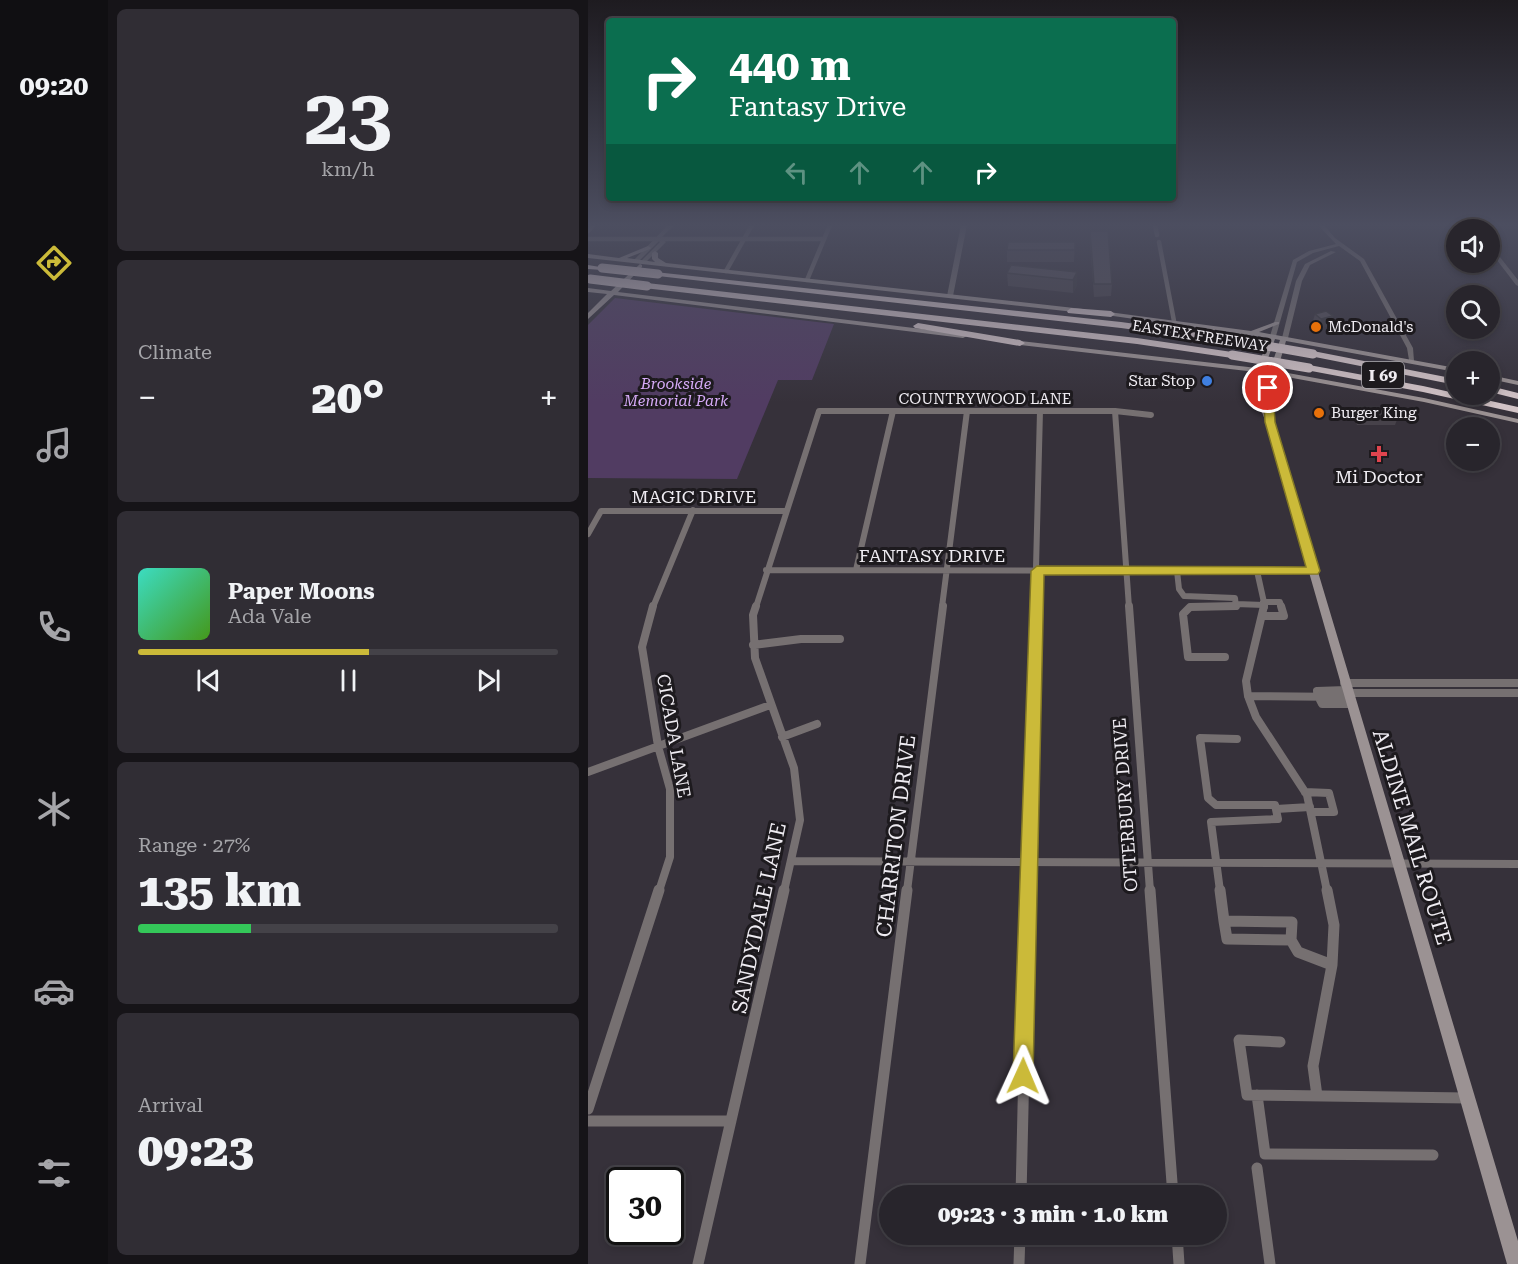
<!DOCTYPE html>
<meta charset="utf-8">
<style>
:root{--surface:#28252c;--page:#302d34;--text:#f1f3f6;--muted:#a5a5a9;--line:#444248;--accent:#cbba39}
body{margin:0;font-family:"Roboto Serif",serif;background:var(--page);color:var(--text);height:100vh;display:flex;flex-direction:column;font-size:22px;white-space:nowrap}
*{box-sizing:border-box;margin:0}
p{font-size:20px;color:var(--muted)}
.icon{flex:none;width:33px;height:33px;fill:none;stroke:currentColor;stroke-width:2;stroke-linecap:round;stroke-linejoin:round}
.map{position:relative;flex:1;overflow:hidden}
.drawer{display:flex;flex-direction:column;gap:9px;padding:9px;background:#161418;width:480px}
.drawer>*{flex:none}
.top-card{position:absolute;left:18px;top:18px;width:570px;height:183px;border-radius:6px;box-shadow:0 3px 9px #0003,0 0 0 2px var(--line);background:#0b6e4f;color:#fff;overflow:hidden}
.buttons{position:absolute;left:858px;top:219px;display:grid;gap:12px}
.buttons a{display:grid;place-items:center;width:54px;height:54px;border-radius:50%;background:var(--surface);box-shadow:0 3px 9px #0003,0 0 0 2px var(--line);font-size:30px}
.speed{position:absolute;left:18px;top:1167px;display:flex;gap:12px;font-size:30px;font-weight:700;text-align:center}
.speed>*{display:grid;place-content:center;width:78px;height:78px;border-radius:50%;background:var(--surface);box-shadow:0 3px 9px #0003,0 0 0 2px var(--line);line-height:1}
.speed .limit{border:3px solid #111;border-radius:9px;background:#fff;color:#111}
.pin{position:absolute;display:grid;place-items:center;width:51px;height:51px;color:#fff;margin:-26px;border:3px solid #fff;border-radius:50%;box-shadow:0 2px 6px #0007}
.me{position:absolute;width:66px;margin:-33px;rotate:1deg;stroke-linejoin:round;filter:drop-shadow(0 0 4px #0008)}
.turn{display:flex;align-items:center;gap:21px;height:126px;padding:0 24px;font-size:27px}
.turn .icon{width:78px;height:78px;stroke-width:2.5}
.turn b{display:block;font-size:42px;line-height:51px}
.lanes{display:flex;align-items:center;height:57px;padding:0 24px;background:#0003;justify-content:center;gap:30px;direction:ltr}
.lanes .off{opacity:.35}
.big{font-size:45px;font-weight:800;line-height:1.1}
.drawer .widget{flex:1;display:flex;flex-direction:column;justify-content:center;gap:9px;min-width:0;padding:0 21px;border-radius:9px;background:var(--page)}
.drawer .dial{align-items:center;gap:0}
.dial b{font-size:78px;line-height:1}
.song{display:flex;align-items:center;gap:18px}
.cover{width:72px;height:72px;border-radius:9px;background:linear-gradient(135deg,hsl(170 70% 55%),hsl(100 70% 35%))}
.played{height:6px;border-radius:3px;background:linear-gradient(90deg,var(--accent) 55%,var(--line) 55%)}
.keys{display:flex;justify-content:space-around;direction:ltr}
.heat{display:flex;justify-content:space-between;align-items:center;font-size:33px;direction:ltr}
.charge{height:9px;border-radius:4px;background:linear-gradient(90deg,#34c759 27%,var(--line) 0)}
.trip{position:absolute;left:291px;top:1185px;width:348px;height:60px;border-radius:30px;background:var(--surface);box-shadow:0 3px 9px #0003,0 0 0 2px var(--line);font-weight:800;line-height:60px;text-align:center}
main{display:flex;flex:1;min-height:0}
.tabs{display:flex;flex-direction:column;width:108px;justify-content:space-around;align-items:center;background:#100f12;color:var(--muted)}
.tabs .icon{width:42px;height:42px}
.tabs .selected{color:var(--accent)}
.tabs b{font-size:27px;color:var(--text)}
.map>svg:first-child{display:block}
.green{fill:#513c62}
.lines{fill:none;stroke-linecap:round;stroke-linejoin:round}
.minor-far3{stroke:#767071;stroke-width:4.5}
.minor-far2{stroke:#767071;stroke-width:6}
.minor-far1{stroke:#767071;stroke-width:8}
.minor{stroke:#767071;stroke-width:11}
.tertiary{fill:#767071;fill-rule:evenodd}
.secondary{fill:#9b9293;fill-rule:evenodd}
.motorway{fill:#d2c3c6;fill-rule:evenodd}
.motorway-bridge{stroke:#d2c3c6;stroke-width:9}
.wall{fill:#47424a}
.shaded-wall{fill:#39363c}
.building{fill:#524d56;stroke:#39363c;stroke-width:1.5}
.route{fill:#cbba39;stroke:#847925;stroke-width:1.5}
.food-dot{fill:#e8710a;stroke:#1d1a1e;stroke-width:2}
.shop-dot{fill:#3f7fe0;stroke:#1d1a1e;stroke-width:2}
.health-dot{fill:#e0444e;stroke:#1d1a1e;stroke-width:2}
.labels{text-anchor:middle;dominant-baseline:central;stroke-width:6;stroke-linejoin:round;paint-order:stroke}
.far-poi-label{font-size:15px;fill:#efecf2;stroke:#1d1a1e;text-anchor:start}
.far-street-label{font-size:15px;fill:#efecf2;stroke:#1d1a1e}
.far-park-label{font-size:15px;font-style:italic;fill:#d6abf8;stroke:#1d1a1e}
.shield{fill:#1d1a1e;stroke:#b0adb2;stroke-width:1.5}
.shield-label{font-size:16px;font-weight:bold;fill:#efecf2}
.poi-label{font-size:18px;fill:#efecf2;stroke:#1d1a1e}
.street-label{font-size:18px;fill:#efecf2;stroke:#1d1a1e}
.near-street-label{font-size:21px;fill:#efecf2;stroke:#1d1a1e}
</style>
<main>
<nav class="tabs">
<b>09:20</b>
<svg class="icon selected" aria-label="directions" viewBox="0 0 24 24"><path d="M12 3l9 9-9 9-9-9zM9 14v-3h6M13 9l2 2-2 2"/></svg>
<svg class="icon" aria-label="music" viewBox="0 0 24 24"><path d="M9 18V5l10-2v13"/><circle cx="6" cy="18" r="3"/><circle cx="16" cy="16" r="3"/></svg>
<svg class="icon" aria-label="phone" viewBox="0 0 24 24"><path d="M5 4h4l2 5-3 2q2 4 5 5l2-3 5 2v4C11 20 4 13 5 4z"/></svg>
<svg class="icon" aria-label="climate" viewBox="0 0 24 24"><path d="M12 3v18M4 7l16 10M4 17L20 7"/></svg>
<svg class="icon" aria-label="car" viewBox="0 0 24 24"><path d="M5 17H2v-5l4-1 3-4h7l3 4 3 1v5h-3M9 17h6M6 11h13"/><circle cx="7" cy="17" r="2"/><circle cx="17" cy="17" r="2"/></svg>
<svg class="icon" aria-label="filters" viewBox="0 0 24 24"><path d="M4 7h16M4 17h16"/><circle cx="9" cy="7" r="2"/><circle cx="15" cy="17" r="2"/></svg>
</nav>
<section class="drawer">
<div class="widget dial"><b>23</b><p>km/h</p></div>
<div class="widget"><p>Climate</p>
<div class="heat"><a>−</a><b class="big">20°</b><a>+</a></div>
</div>
<div class="widget">
<div class="song"><i class="cover"></i><div><b>Paper Moons</b><p>Ada Vale</p></div></div>
<div class="played"></div>
<div class="keys"><svg class="icon" aria-label="previous" viewBox="0 0 24 24"><path d="M18 5L8 12l10 7zM5 5v14"/></svg><svg class="icon" aria-label="pause" viewBox="0 0 24 24"><path d="M8 5v14M16 5v14"/></svg><svg class="icon" aria-label="next" viewBox="0 0 24 24"><path d="M6 5l10 7-10 7zM19 5v14"/></svg></div>
</div>
<div class="widget"><p>Range · 27%</p><b class="big">135 km</b><div class="charge"></div></div>
<div class="widget"><p>Arrival</p><b class="big">09:23</b></div>
</section>
<div class="map">
<svg width="930" height="1264" viewBox="0 0 930 1264">
<rect width="100%" height="100%" fill="#36313a"/>
<path class="green" d="M27,298L246,324L224,380H190L149,479L0,478V325Z"/>
<g class="lines">
<path class="minor-far3" d="M567,225L569,235
M0,231L6,225
M0,239H236
M571,242L586,321
M138,271L164,225
M219,280L242,225"/>
<path class="minor-far2" d="M527,411L541,607
M0,534L13,511H198
M178,570L725,571
M268,570L305,411
M589,571L591,589L596,596L647,598L648,607H602
M669,571L677,607
M675,602H692L693,607
M648,604L676,605
M65,607L105,510
M168,607L231,411H527L563,415
M354,607L379,411
M447,607L452,411"/>
<path class="minor-far1" d="M65,606L54,647L70,746L82,789V857L71,891
M168,606L165,615L167,658L206,768L212,820L196,891
M541,606L562,891
M676,606L658,681L660,696L668,717L719,795L739,891
M676,616H696L693,606
M165,645L213,639H252
M637,657H600L595,614L602,607L648,606
M756,683H930
M759,693H930
M660,696L760,697
M730,696L734,704H763
M730,696L729,691L758,690
M194,737L229,724
M0,772L182,705
M717,792L741,793L746,812H723
M688,809L722,807
M204,861L930,864
M319,891L355,606
M440,891L447,606
M632,891L623,822L690,819L687,805H628L620,798L612,738L649,739"/>
<path class="minor" d="M562,890L585,1196
M632,890L636,921
M636,921L704,922L703,940L639,939Z
M703,940L710,952L744,965
M692,1042L651,1040L659,1095L879,1098
M669,1095L677,1154L845,1155
M729,1096L725,1066L744,965L746,925L739,890
M0,1109L71,890
M0,1121H143
M669,1168L682,1264
M433,1196L440,890
M589,1234L591,1264
M110,1264L196,890
M272,1264L319,890
M431,1264L432,1234"/>
<path class="tertiary" d="M80,225H86L73,238L78,242L56,264L51,263L72,242L71,241L49,263H45V261Z
M373,225H379L365,296L362,298L359,296Z
M730,225H736L747,238L776,259L825,348L826,361L821,360L819,348L772,261L751,246L725,253L709,262L688,336L683,337L682,336L705,260L721,251L748,244Z
M880,225H886L889,230H884Z
M902,246L904,247L930,280V286L928,285L902,251Z
M743,251L748,252L722,265L714,281L700,338L695,339L694,338L708,281L717,264Z"/>
<path class="secondary" d="M60,246L63,248L62,249L39,258L67,262L64,259V253L67,251L70,253V258L78,263L495,309L498,311L495,313L0,258V254L31,258Z
M52,264L54,265V267L30,292L375,334L379,336L375,338L26,295L0,319V313L19,294L0,292V288L23,291Z
M513,311L663,331L687,322H691V324L671,332L868,368V372L698,341L689,371L836,398L930,419V423L836,402L688,375L684,388L686,416L684,418L930,1241V1264H919L678,422C671,406 665,390 668,372L423,344L419,342L423,340L669,368L681,338L511,314L510,313ZM687,339L692,340L682,370L676,369ZM675,373L681,374L676,388L677,398L674,387Z
M902,375L930,381V385L902,379Z"/>
<path class="motorway" d="M0,265L18,268L14,270L0,269Z
M67,272L533,322L650,338L655,341L650,344L533,328L70,276L66,274Z
M59,283L549,338L644,352L649,355L644,358L549,344L56,288V284Z
M483,308L523,311L527,314L523,317L480,313L479,311Z
M330,323L432,340L437,343L432,346L327,328L325,326Z
M725,351L868,379V385L722,356V352Z
M721,365L835,386L930,407V413L835,392L718,370L716,368Z
M902,386L930,393V399L902,392Z"/>
<path class="motorway-bridge" d="M14,268L70,274
M2,279L59,286
M650,341L725,354
M644,355L721,368"/>
</g>
<path class="wall" d="M502,231L524,284L523,296L506,297L502,243Z
M487,242L486,262H419V250Z
M489,272V285L485,293L420,286L419,273Z
M727,314L745,316L742,326L731,328L724,324Z
M769,407L811,415L807,425H769L766,418Z"/>
<path class="shaded-wall" d="M489,272V285L485,293V280Z
M745,316L742,326L731,328L733,319Z"/>
<path class="building" d="M502,231H520L524,284H506Z
M420,242H487V250H419Z
M423,265L489,272L485,280L419,273Z
M738,311L745,316L733,319L727,314Z
M769,407H807L811,415H772Z"/>
<linearGradient id="sky" x2="0" y2="1"><stop stop-color="#1e1b20"/><stop offset="0.56" stop-color="#4c4e60"/><stop offset="1" stop-color="#4c4e60" stop-opacity="0"/></linearGradient>
<rect width="930" height="402" fill="url(#sky)"/>
<path class="route" d="M680,385L685,388L687,422L732,571L730,574L456,575L445,1076L442,1083L435,1086L428,1083L425,1076L443,571L449,566L718,567L677,422L675,388Z"/>
<g class="food-dot">
<circle cx="728" cy="327" r="6"/>
<circle cx="731" cy="413" r="6"/>
</g>
<circle class="shop-dot" cx="619" cy="381" r="6"/>
<path class="health-dot" d="M788 445h6v6h6v6h-6v6h-6v-6h-6v-6h6z"/>
<g class="labels">
<g class="far-poi-label">
<text x="740" y="327">McDonald's</text>
<text x="607" y="381" text-anchor="end">Star Stop</text>
<text x="743" y="413">Burger King</text>
</g>
<g class="far-street-label">
<text transform="translate(612 336) rotate(9)">EASTEX FREEWAY</text>
<text x="397" y="399">COUNTRYWOOD LANE</text>
</g>
<g class="far-park-label">
<text x="88" y="384">Brookside<tspan x="88" dy="17">Memorial Park</tspan></text>
</g>
<rect class="shield" x="774" y="362" width="42" height="26" rx="4.5"/>
<g class="shield-label">
<text x="795" y="375">I 69</text>
</g>
<g class="poi-label">
<text x="791" y="476">Mi Doctor</text>
</g>
<g class="street-label">
<text x="106" y="496">MAGIC DRIVE</text>
<text x="344" y="555">FANTASY DRIVE</text>
<text transform="translate(86 736) rotate(80)">CICADA LANE</text>
<text transform="translate(537 805) rotate(-94)">OTTERBURY DRIVE</text>
</g>
<g class="near-street-label">
<text transform="translate(308 836) rotate(-83)">CHARRITON DRIVE</text>
<text transform="translate(824 837) rotate(73)">ALDINE MAIL ROUTE</text>
<text transform="translate(171 918) rotate(-78)">SANDYDALE LANE</text>
</g>
</g>
</svg>
<div class="buttons">
<a><svg class="icon" aria-label="sound" viewBox="0 0 24 24"><path d="M4 9h4l5-4v14l-5-4H4zM17 9q2 3 0 6"/></svg></a>
<a><svg class="icon" aria-label="search" viewBox="0 0 24 24"><circle cx="10" cy="10" r="6"/><path d="M15 15l6 6"/></svg></a>
<a>+</a>
<a>−</a>
</div>
<div class="speed"><div class="limit">30</div></div>
<div class="pin" style="left:680px;top:388px;background:#d93025"><svg class="icon" aria-label="arrive" viewBox="0 0 24 24"><path d="M6 21V4h12l-3 4 3 4H6"/></svg></div>
<svg class="me" style="left:435px;top:1076px" viewBox="-20 -20 40 40"><path d="M0-17L14 15 0 8-14 15z" fill="#cbba39" stroke="#fff" stroke-width="4"/></svg>
<div class="trip">09:23 · 3 min · 1.0 km</div>
<div class="top-card">
<div class="turn"><svg class="icon" aria-label="right" viewBox="0 0 24 24"><path d="M7 20v-9h11M14 6l5 5-5 5"/></svg><div><b>440 m</b>Fantasy Drive</div></div>
<div class="lanes"><svg class="icon off" aria-label="left" viewBox="0 0 24 24"><path d="M17 20v-9H6M10 6l-5 5 5 5"/></svg><svg class="icon off" aria-label="ahead" viewBox="0 0 24 24"><path d="M12 20V5M6 11l6-6 6 6"/></svg><svg class="icon off" aria-label="ahead" viewBox="0 0 24 24"><path d="M12 20V5M6 11l6-6 6 6"/></svg><svg class="icon" aria-label="right" viewBox="0 0 24 24"><path d="M7 20v-9h11M14 6l5 5-5 5"/></svg></div>
</div>
</div>
</main>
